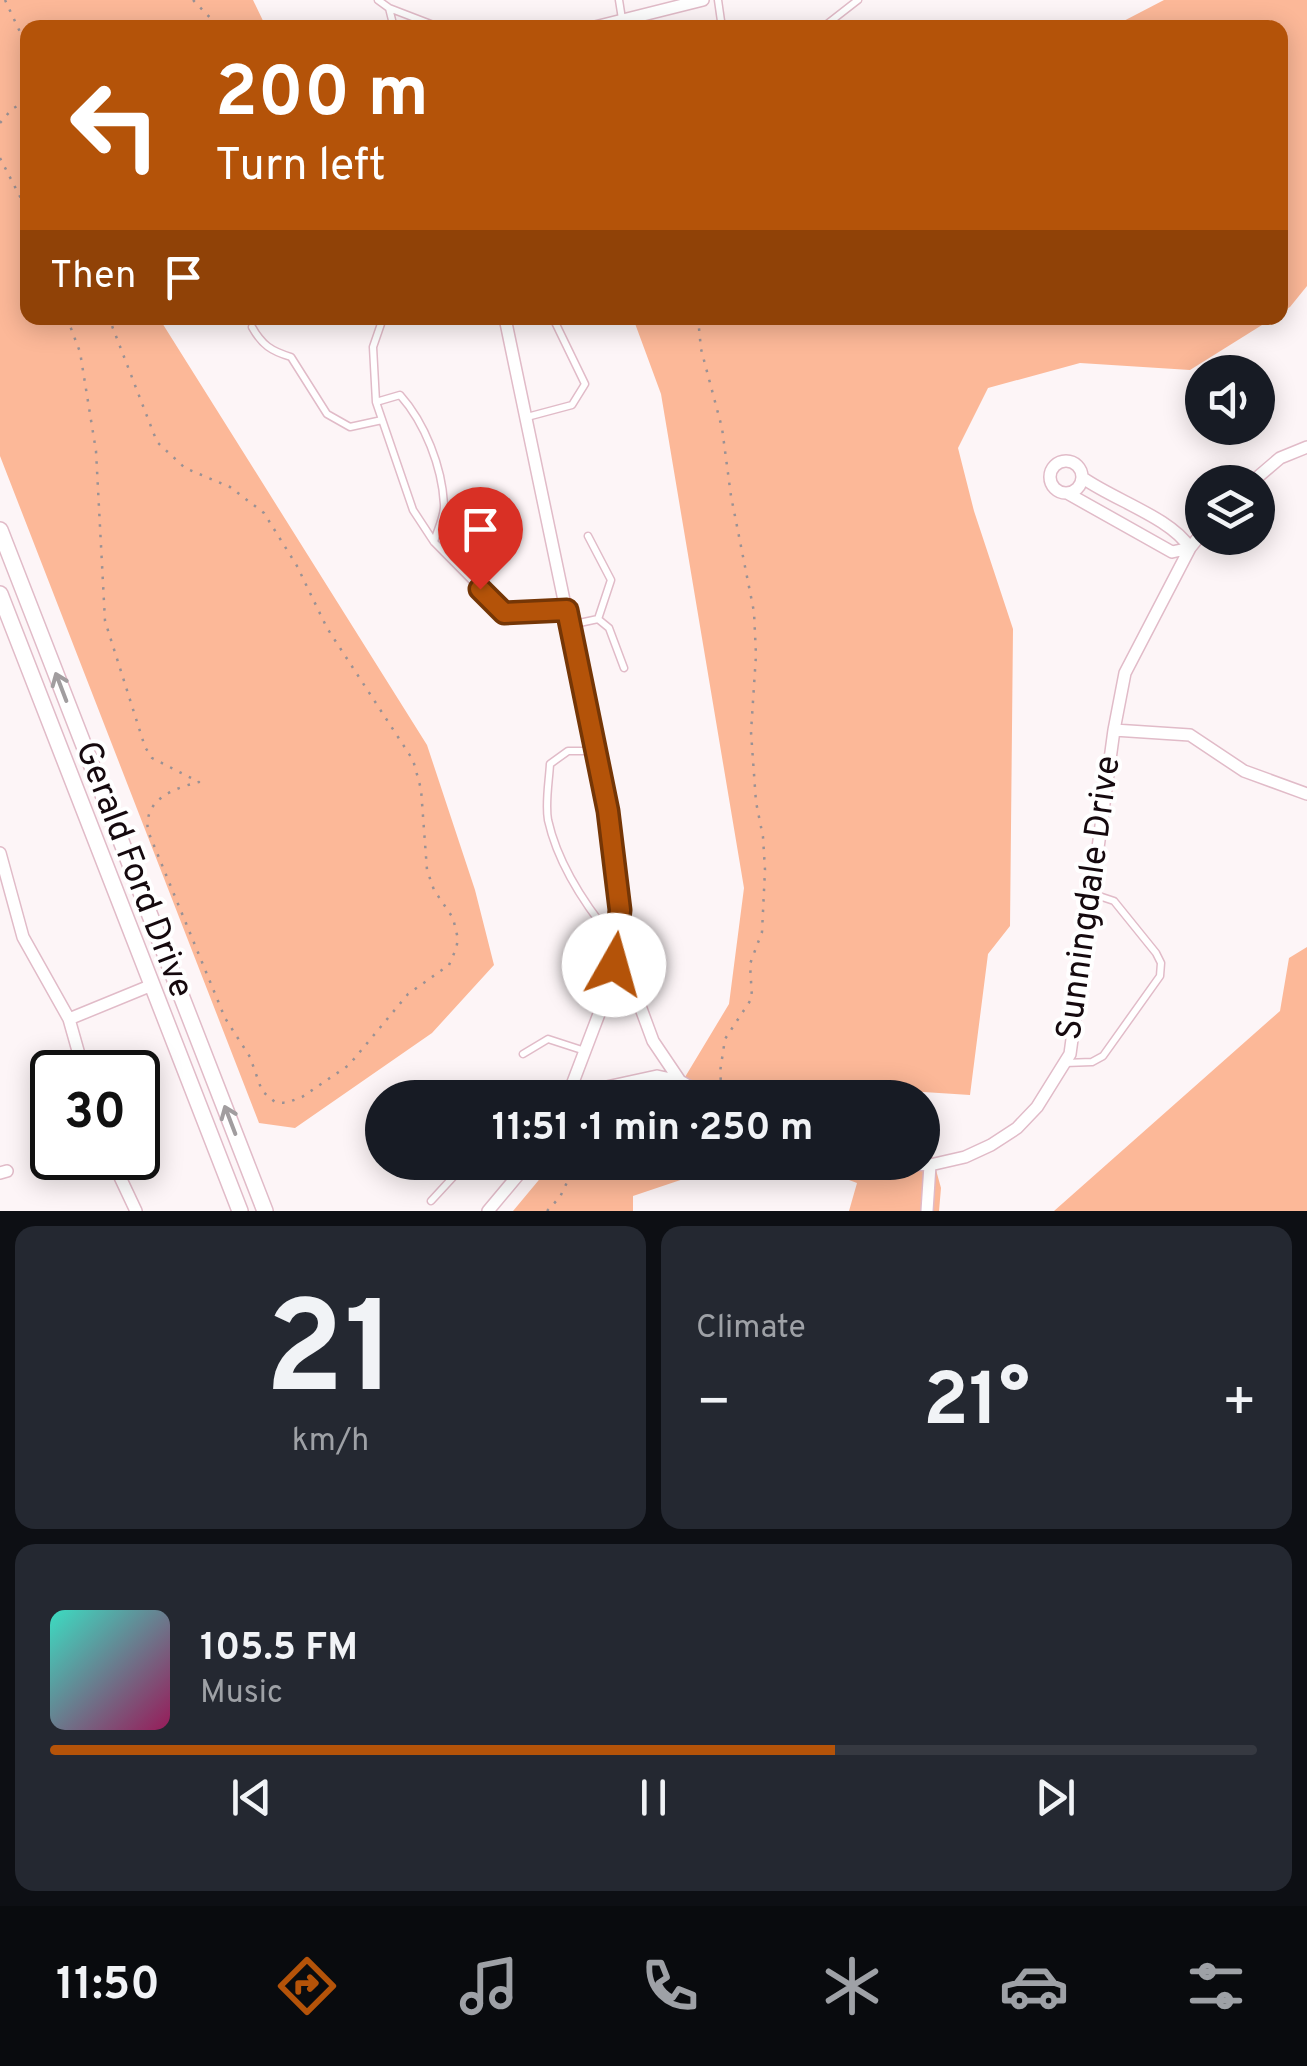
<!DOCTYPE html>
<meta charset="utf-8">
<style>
:root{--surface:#171b24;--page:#242831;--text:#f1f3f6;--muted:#9ea1a6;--line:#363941;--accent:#b45309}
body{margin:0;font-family:Overpass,sans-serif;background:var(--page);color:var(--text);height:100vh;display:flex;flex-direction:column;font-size:38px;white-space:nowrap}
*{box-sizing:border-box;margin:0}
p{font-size:32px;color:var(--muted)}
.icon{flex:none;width:55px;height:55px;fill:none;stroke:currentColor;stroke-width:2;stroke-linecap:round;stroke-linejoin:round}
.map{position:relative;height:1211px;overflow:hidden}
.sheet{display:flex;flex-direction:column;gap:15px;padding:15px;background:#0d0f14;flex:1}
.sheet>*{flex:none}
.hud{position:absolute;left:20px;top:20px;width:1268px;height:305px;border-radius:20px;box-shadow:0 5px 25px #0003;background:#b45309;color:#fff;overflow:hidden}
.tools{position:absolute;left:1185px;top:355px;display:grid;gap:20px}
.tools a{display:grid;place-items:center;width:90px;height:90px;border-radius:50%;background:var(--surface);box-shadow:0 5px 25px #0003;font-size:50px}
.speed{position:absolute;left:30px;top:1050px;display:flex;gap:20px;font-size:50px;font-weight:700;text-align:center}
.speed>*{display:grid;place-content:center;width:130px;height:130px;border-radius:50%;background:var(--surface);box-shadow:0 5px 25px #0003;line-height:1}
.speed .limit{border:5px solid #111;border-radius:15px;background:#fff;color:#111}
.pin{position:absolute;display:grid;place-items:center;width:85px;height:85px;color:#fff;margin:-102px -42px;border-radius:50% 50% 50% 0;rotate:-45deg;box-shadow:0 0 10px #0007}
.pin .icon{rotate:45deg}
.me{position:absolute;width:110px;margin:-55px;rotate:7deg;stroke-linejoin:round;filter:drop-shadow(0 0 8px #0008)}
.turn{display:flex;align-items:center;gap:35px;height:210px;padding:0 30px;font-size:45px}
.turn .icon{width:130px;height:130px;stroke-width:2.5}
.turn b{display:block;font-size:70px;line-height:85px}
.then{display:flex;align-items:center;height:95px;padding:0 30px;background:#0003;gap:20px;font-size:38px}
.big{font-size:75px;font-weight:700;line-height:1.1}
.sheet .widget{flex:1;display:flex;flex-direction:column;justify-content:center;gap:15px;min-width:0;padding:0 35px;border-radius:20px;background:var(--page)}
.sheet .dial{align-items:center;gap:0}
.dial b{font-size:130px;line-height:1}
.song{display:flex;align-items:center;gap:30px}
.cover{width:120px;height:120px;border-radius:15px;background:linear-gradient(135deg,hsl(170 70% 55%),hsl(330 70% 35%))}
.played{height:10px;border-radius:5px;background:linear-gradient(90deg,var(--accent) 65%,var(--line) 65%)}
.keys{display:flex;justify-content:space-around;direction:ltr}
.heat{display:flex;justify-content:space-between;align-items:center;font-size:55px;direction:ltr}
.sheet .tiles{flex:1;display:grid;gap:15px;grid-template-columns:1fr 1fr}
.widget:last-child{grid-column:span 2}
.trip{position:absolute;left:365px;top:1080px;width:575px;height:100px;border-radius:50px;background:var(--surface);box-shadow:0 5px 25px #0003;font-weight:700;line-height:100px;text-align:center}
.menu{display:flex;height:160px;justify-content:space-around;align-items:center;background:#090b0e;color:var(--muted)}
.menu .icon{width:70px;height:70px}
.menu .active{color:var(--accent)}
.menu b{font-size:45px;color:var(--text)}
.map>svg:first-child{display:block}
.green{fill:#fcb898}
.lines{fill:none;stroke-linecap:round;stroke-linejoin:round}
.service-casing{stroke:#e1bbc8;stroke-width:9}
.minor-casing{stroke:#e1bbc8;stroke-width:14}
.secondary-casing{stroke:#e1bbc8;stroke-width:18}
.path{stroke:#9a9194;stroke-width:2.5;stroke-dasharray:2.5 8;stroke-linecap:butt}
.service{stroke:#fff;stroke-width:6}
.minor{stroke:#fff;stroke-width:11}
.secondary{stroke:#fff;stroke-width:15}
.oneway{stroke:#a19d9f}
.route-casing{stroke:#753606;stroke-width:25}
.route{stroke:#b45309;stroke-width:18}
.labels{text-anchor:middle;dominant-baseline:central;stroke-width:8;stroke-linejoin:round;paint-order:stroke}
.street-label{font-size:35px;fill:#15090e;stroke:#fff}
</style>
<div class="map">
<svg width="1307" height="1211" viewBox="0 0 1307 1211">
<rect width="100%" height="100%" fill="#fdf5f7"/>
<path class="green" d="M0,0H253L266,27L28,28V318H159L427,745L475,890L494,965L432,1033L295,1128L259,1123L0,456Z
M1164,0H1307V286L1290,307L1280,313V28L1099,27L1114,26Z
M633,318H1273L1190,370L1080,363L988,388L958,448L974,511L1013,629L1010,926L988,954L970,1095L908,1091L885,1098L673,1097L729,1004L744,888L661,394Z
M1307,947V1211H1054L1280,1011L1289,958Z
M923,1152H931L941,1188L939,1211H849L857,1183L804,1163L922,1162Z
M553,1163V1162L731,1163L633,1196V1211H513Z"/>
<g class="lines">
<defs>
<path id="service" d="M378,0L389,8L394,28
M619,0L622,19
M718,0L722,28
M389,8L441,28
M822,28L858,0
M383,318L373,347L376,402L413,510L434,542L504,613L567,611
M252,327C262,345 271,351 291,357L327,414L350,427L382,420
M376,402L400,395C425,423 442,467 444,504C445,516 437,530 434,542
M527,417L572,405L585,384L553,318
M598,619L609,628L624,668
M570,625L598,619L611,580L588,536
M595,751H568L550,764C549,782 545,803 548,820C558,865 585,905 613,939
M523,1054L548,1039L585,1051
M1065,1063L1092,1062L1103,1056L1160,976L1161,963L1156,953L1114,901L1093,894
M473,1098L487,1087
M431,1201L467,1162"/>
<path id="minor" d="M591,28L703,0
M505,318L608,811L620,910L610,985L567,1098
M1050 477a16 16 0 1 1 32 0a16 16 0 1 1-32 0Z
M1252,482L1280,458L1307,447
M1067,493L1172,552L1190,548C1171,518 1114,500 1083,478
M1114,730L1190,735L1244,771L1307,794
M0,853L23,937L69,1019L84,1072
M619,949L653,1041L680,1081L710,1098
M69,1019L152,985
M576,1098L588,1091L657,1076L680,1081
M111,1158L136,1211
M885,1162L930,1165L965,1157L991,1145L1017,1128L1037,1107L1070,1054L1114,730L1125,673L1190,548L1202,533
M0,1173L7,1171
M488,1211L529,1162
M927,1211L930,1165"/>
<path id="secondary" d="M0,530L265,1211
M0,594L240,1211"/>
</defs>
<use href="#service" class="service-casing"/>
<use href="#minor" class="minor-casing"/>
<use href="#secondary" class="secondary-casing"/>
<path class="path" d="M5,0L28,49
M193,0L220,28
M0,123L12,109L28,100
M0,158L28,212
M67,318L80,352L96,451L105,621L145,747L152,758L199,782C175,788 143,799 148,831L225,1018L250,1057L262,1091L275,1102L286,1103L302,1097L349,1065L408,994L449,965L456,949L458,939L453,918L434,890L427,870L421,789L413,760L327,628L297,566L264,513L230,487L185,468L157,442L109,318
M698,318L701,349L722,428L731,496L754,612L756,655L751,732L756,802L763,837L765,870L762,932L750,964L752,998L725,1039L720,1072L722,1091
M615,1162H635
M547,1211L560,1197L572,1172L596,1162"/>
<use href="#service" class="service"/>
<use href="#minor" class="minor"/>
<use href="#secondary" class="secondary"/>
</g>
<defs><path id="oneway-shaft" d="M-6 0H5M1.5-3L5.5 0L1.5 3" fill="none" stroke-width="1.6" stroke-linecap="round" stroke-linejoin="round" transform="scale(2.5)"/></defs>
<g class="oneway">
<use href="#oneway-shaft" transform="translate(61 687) rotate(-111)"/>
<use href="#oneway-shaft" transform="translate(230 1120) rotate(-111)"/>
</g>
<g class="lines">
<defs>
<path id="route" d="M480,589L504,613L567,610L608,811L620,910L614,965"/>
</defs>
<use href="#route" class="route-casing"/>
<use href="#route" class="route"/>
</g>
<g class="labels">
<g class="street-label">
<text transform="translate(133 870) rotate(69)">Gerald Ford Drive</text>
<text transform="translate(1090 898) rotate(-82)">Sunningdale Drive</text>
</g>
</g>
</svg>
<div class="tools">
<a><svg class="icon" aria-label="sound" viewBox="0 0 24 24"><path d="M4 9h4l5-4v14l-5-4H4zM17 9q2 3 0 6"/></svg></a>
<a><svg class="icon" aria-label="layers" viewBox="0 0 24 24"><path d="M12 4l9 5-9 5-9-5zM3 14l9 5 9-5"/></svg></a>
</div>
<div class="speed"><div class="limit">30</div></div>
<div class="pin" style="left:480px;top:589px;background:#d93025"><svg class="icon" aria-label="arrive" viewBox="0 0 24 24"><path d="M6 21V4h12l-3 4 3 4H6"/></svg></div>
<svg class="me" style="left:614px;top:965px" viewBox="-20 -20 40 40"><circle r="19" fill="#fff"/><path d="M0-13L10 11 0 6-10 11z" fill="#b45309"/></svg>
<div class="trip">11:51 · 1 min · 250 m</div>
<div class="hud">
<div class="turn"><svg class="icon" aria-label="left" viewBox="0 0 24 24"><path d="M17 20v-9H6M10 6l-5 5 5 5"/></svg><div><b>200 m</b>Turn left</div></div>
<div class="then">Then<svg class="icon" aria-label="arrive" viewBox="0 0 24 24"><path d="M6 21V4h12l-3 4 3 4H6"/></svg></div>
</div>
</div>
<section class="sheet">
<div class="tiles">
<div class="widget dial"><b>21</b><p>km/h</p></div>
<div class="widget"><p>Climate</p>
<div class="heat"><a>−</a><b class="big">21°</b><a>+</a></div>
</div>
<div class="widget">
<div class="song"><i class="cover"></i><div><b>105.5 FM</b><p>Music</p></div></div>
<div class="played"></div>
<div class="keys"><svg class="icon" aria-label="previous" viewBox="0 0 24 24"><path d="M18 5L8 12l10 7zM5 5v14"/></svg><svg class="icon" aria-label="pause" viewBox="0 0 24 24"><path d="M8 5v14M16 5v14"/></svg><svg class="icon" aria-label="next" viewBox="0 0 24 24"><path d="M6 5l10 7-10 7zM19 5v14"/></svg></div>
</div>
</div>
</section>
<nav class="menu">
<b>11:50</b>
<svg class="icon active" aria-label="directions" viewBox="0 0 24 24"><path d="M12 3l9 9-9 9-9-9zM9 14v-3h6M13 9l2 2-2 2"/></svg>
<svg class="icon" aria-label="music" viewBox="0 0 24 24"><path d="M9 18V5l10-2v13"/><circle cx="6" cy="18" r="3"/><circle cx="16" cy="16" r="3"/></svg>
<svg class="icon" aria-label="phone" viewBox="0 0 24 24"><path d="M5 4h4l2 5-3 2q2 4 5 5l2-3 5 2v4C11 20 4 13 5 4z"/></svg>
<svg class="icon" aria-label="climate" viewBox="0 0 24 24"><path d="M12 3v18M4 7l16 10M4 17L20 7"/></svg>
<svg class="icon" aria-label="car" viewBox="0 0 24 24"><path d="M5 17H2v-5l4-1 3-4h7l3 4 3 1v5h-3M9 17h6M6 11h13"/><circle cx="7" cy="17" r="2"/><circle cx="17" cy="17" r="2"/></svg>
<svg class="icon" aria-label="filters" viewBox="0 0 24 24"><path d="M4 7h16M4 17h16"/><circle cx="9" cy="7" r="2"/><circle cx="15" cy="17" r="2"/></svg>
</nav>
